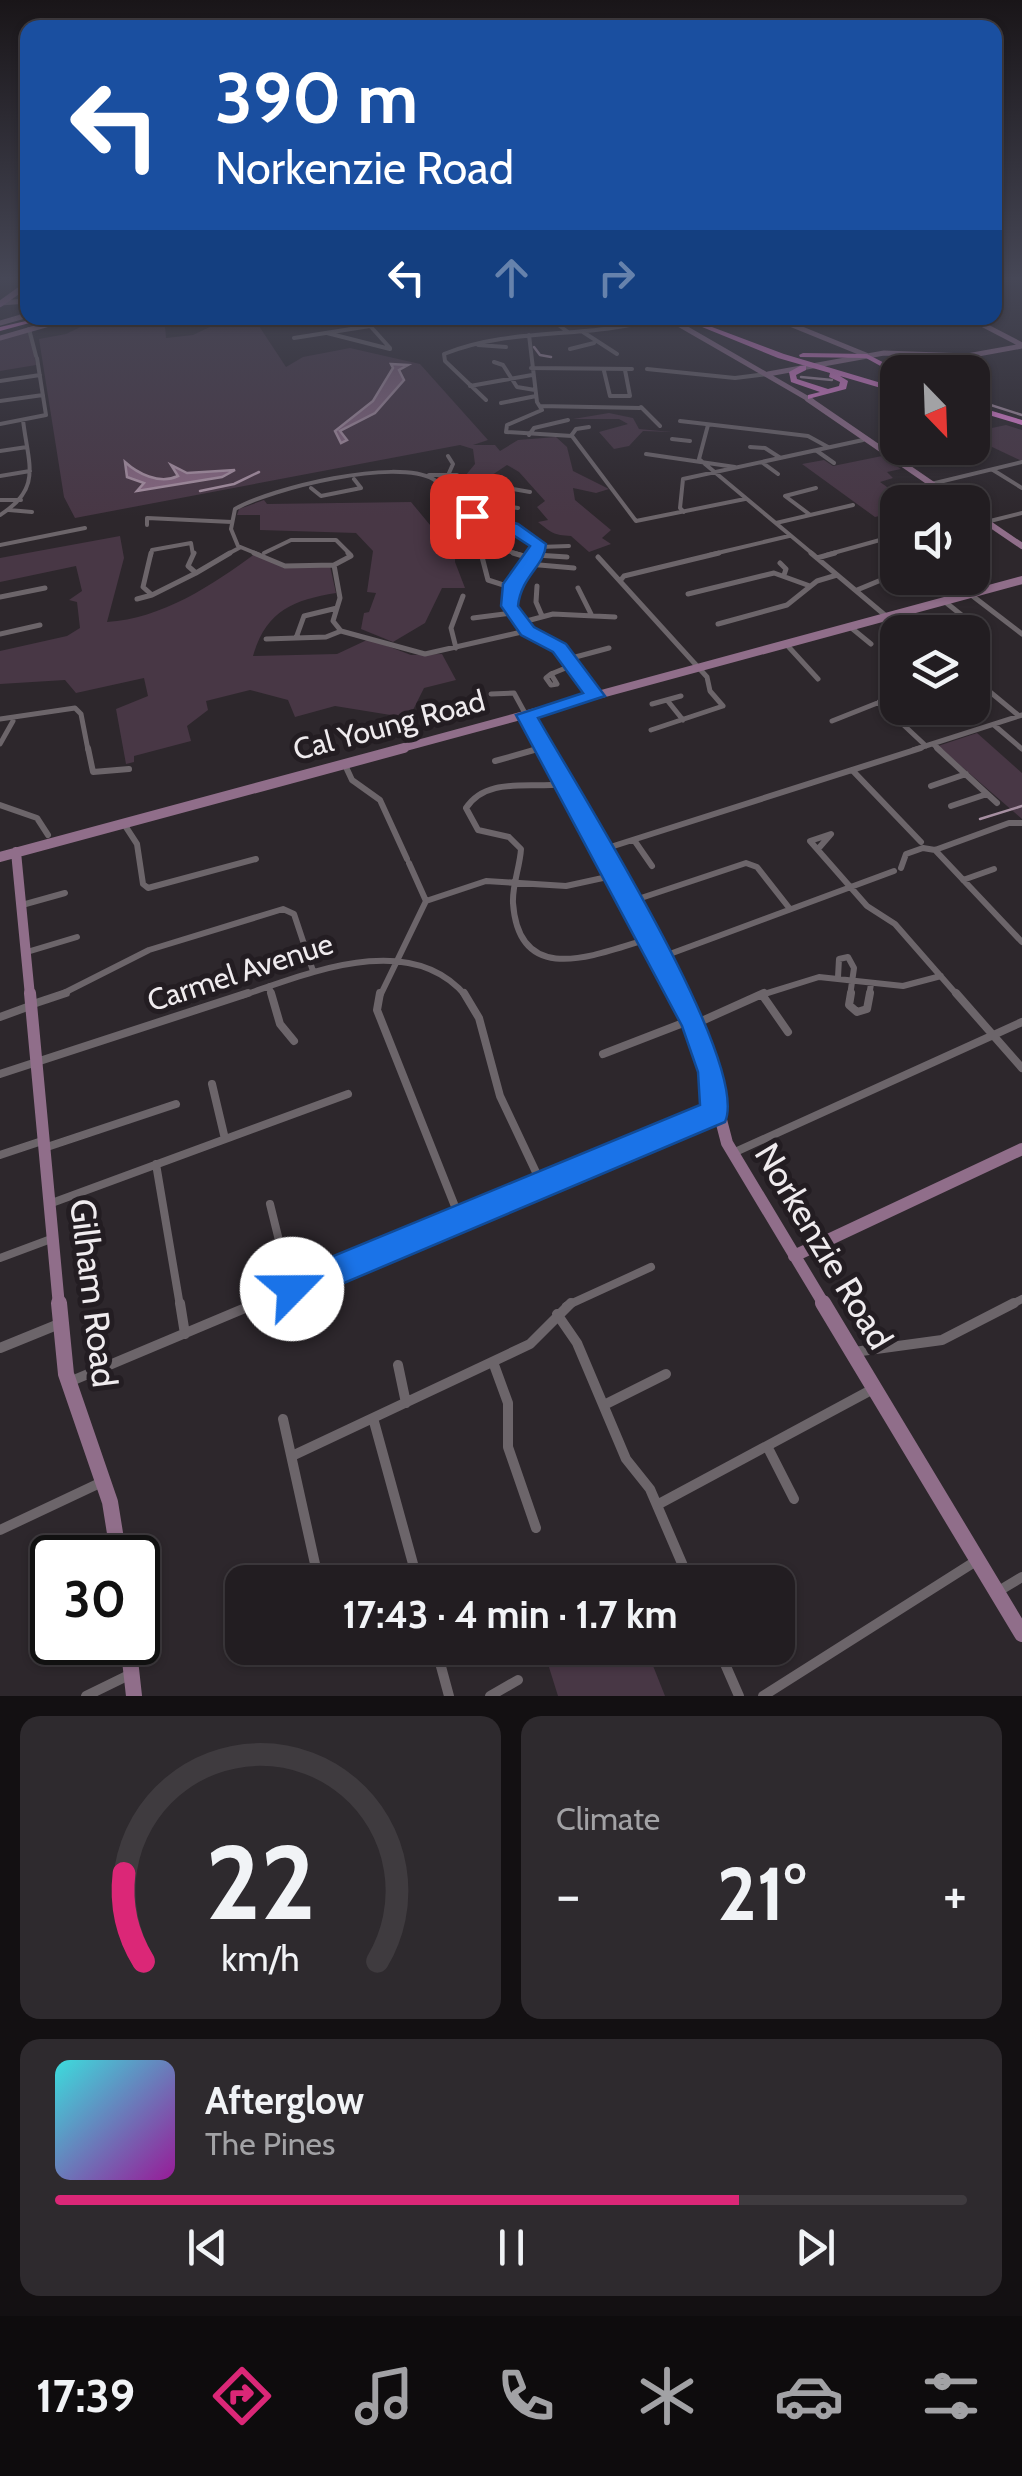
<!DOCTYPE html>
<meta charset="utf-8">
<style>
:root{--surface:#221d21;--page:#2e2a2e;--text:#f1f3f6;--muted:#a2a2a5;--line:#3f3b3f;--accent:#db2777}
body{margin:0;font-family:Cabin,sans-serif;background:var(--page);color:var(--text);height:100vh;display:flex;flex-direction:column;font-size:38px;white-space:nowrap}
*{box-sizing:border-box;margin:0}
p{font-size:32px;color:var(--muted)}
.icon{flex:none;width:55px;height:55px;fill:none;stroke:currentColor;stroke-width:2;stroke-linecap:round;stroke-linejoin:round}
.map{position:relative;height:1696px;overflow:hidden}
.drawer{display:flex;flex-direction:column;gap:20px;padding:20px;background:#131012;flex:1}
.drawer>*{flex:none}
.top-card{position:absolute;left:20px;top:20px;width:982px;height:305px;border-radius:20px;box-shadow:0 2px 8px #0004,0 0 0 2px var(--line);background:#1a4fa0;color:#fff;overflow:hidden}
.needle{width:65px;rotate:157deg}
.buttons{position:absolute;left:880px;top:355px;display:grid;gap:20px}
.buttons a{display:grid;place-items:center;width:110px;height:110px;border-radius:20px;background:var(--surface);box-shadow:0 2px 8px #0004,0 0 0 2px var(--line);font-size:50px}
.speed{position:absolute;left:30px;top:1535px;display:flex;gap:20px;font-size:50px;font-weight:700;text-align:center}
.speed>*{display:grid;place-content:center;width:130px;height:130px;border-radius:50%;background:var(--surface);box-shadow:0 2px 8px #0004,0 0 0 2px var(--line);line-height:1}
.speed .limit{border:5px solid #111;border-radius:15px;background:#fff;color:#111}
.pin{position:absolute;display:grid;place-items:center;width:85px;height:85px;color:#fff;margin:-42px;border-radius:20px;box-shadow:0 5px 15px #0006}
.me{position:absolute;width:110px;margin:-55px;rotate:67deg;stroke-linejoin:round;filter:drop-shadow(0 0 8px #0008)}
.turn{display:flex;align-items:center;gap:35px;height:210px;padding:0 30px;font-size:45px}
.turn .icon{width:130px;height:130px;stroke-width:2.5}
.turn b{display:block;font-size:70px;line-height:85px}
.lanes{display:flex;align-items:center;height:95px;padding:0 30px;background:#0003;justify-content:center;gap:50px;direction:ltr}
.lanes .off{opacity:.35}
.big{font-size:75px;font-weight:700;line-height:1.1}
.drawer .tile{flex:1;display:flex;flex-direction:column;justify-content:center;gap:15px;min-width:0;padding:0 35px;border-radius:20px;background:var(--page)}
.drawer .dial{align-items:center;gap:0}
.dial svg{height:260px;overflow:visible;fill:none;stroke:var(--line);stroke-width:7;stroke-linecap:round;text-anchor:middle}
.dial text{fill:var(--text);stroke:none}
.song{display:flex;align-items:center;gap:30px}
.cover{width:120px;height:120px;border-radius:15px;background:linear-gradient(135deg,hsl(180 70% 55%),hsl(300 70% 35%))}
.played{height:10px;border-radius:5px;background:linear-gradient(90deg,var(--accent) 75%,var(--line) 75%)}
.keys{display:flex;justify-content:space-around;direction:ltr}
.heat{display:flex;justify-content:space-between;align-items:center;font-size:55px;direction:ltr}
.drawer .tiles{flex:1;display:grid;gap:20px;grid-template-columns:1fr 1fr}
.tile:last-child{grid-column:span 2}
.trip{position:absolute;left:225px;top:1565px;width:570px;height:100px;border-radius:20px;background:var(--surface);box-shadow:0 2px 8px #0004,0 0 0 2px var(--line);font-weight:700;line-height:100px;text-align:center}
.tabs{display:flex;height:160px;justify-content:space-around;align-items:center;background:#0e0c0d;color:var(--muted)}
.tabs .icon{width:70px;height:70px}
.tabs .selected{color:var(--accent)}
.tabs b{font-size:45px;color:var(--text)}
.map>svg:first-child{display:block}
.green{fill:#483745}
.water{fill:#866780;stroke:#a68fa1;stroke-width:2.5}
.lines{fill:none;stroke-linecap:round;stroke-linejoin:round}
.stream{stroke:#a68fa1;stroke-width:2.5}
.street-far4{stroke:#6c656a;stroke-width:4}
.street-far3{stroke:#6c656a;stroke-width:5}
.street-far2{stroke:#6c656a;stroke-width:6}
.street-far1{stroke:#6c656a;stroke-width:8}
.street{stroke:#6c656a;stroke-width:10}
.secondary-far5{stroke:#906e8a;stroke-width:5}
.secondary-far4{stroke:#906e8a;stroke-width:6}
.secondary-far3{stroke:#906e8a;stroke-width:8}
.secondary-far2{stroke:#906e8a;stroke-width:10}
.secondary-far1{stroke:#906e8a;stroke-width:12}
.secondary{stroke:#906e8a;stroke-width:16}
.primary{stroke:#b576ab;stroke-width:6}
.highway{fill:#e582d6;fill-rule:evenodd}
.route{fill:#1a73e8;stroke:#114b97;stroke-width:2.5}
.labels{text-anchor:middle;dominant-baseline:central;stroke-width:10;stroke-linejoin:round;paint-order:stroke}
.street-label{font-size:30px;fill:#efebee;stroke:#231d22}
.near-street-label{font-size:35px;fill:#efebee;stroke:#231d22}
</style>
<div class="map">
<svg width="1022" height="1696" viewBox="0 0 1022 1696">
<rect width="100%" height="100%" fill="#2d272c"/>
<path class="green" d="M99,318H119L112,324L165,326L166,338L193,335L218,323H257L286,367L303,357L350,348L420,364L488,440L473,445H495L500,451L518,440L556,437L567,447L573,471L609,489L596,493L573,488L575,500L611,530L602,538L611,544L589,552L571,536C553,535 552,533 538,522L548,520L537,507L545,501L519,472L507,465L486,479L465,476L475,464L473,449L460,445L75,518L64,497L39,339L66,334Z
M30,332L36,365L0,371V339Z
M609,413L633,418L639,429L672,432L643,431L629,446L614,449L599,432L628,424L619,419H573Z
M1006,425L1022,430V461L990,446L901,461L885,451L972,448L973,432Z
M882,456L901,469L887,472L893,478L880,482L901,497L935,491L947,500L898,502L897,512L875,517L802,464L824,460L833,466Z
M264,500L267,504L411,502L440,537L455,544V562L465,588H442L425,623L393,642L361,629L364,613L369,612L376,593L367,592L373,551L356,533L260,530V515H237L239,509Z
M120,536L124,558L107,622C161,619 213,585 256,553L284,568L330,566L336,593C293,600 266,611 253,656L337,654L369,639L411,655L442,654L456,680L424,688L409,718L335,706L295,717L288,700L250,690L206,701L208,710L187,726L191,741L134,756V762L126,764L116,709L148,696L144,678L76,693L65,680L0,684V651L67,636L80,628L77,602L69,600L82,591L76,566L0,582V558Z
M977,733L1022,773V819L938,746Z
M543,1648H646L665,1696H558Z"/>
<path class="water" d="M391,364L408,365L399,370L404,380L375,413L340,431L347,440L341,443L335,431L373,401L393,368Z
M125,462C137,473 159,485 178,476L171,465L187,473L235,470L222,477L137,491L144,483L127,477Z"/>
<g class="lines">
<path class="stream" d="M534,347L540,355L551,357
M801,377L832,380
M882,379L898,382
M972,399L1022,415
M200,491L234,484L259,472
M980,819L1022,806"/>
<path class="street-far4" d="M363,318L390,348
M549,318L568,332
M29,329L36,356
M583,332L617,354
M327,333L390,349
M529,335L537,402L542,410L507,425L506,432L572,436L636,521L745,499
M294,338L370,326
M478,345L506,347
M570,349L594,343
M494,362L503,365L517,387L535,390
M531,368L632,369
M647,369L735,378L767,374
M604,371L610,396H630L625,370
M0,381L40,375
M470,386L532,375
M486,400L445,361L444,354C513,326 587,340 658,318
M0,401L43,395
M501,403L536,396
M540,406L640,408
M641,407L660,426
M680,421L808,436L828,447
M0,424L46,415L37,358
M708,425L699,459L814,555
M529,435L534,428L568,420
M571,436L576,429L589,427
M672,439L690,441
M750,447L765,448L779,457
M0,451L27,447
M817,451L834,463
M646,454L735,467
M448,456L453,464L449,473
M763,463L778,474
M993,470L1022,488
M429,475H457
M0,476L30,471
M501,477L513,489
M931,484L1022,462
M472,485L489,504L518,508
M311,488L321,496L361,488L354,479
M0,500H21
M9,510L32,512
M684,512L680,508L683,479L863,440
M469,513L513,489L530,492
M809,514L785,496L816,488
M0,515C43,488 28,464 23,420
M986,522L1022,513
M776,523L853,505
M147,525V518L232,522
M0,545L85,528
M539,547L569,546
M264,553L291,540H336L351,555
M151,555L152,550L191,543L193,555
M226,555L239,548
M260,555L238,546L231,529L235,509C272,488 395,458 433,479C449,488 456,508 472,516C491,527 513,526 531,538L538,544L535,555
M482,555L481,551L497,548L522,555
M536,555H544
M709,555L789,536
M826,555L898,535"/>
<path class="street-far3" d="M151,553L143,587L152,595L196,573
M194,553L188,566L196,573
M254,553L285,566L334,565
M481,553L488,580L510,587
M513,553L533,559
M536,553L509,590L511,612L562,651L595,696
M811,553L886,616
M536,555L567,557
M598,557L707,677L710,691L723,706L651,730
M817,558L835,553
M780,563L786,569L784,575
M528,564L574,568
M334,565L351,556L348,553
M334,565L340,598L333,621L341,631L425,654L526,631
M196,573L230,553
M620,581L624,576L719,553
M537,586L536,602L542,616
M578,588L591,614
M857,590L898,573
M688,594L774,573L810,586
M970,594L1022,634
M0,597L45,588
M137,599L152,595
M944,601L974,625
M897,613L918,632
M473,618L512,613
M519,623L553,614L615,617
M718,624L787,605L817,581L837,575
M849,626L871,644
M0,634L40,625
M296,638L304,616L337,608
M266,639L326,637L341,631
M786,644L818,679
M456,648L451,628L463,596
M568,659L609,648
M551,674L557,684L551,685L546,678Z
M551,674L573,665
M972,677L1018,715
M491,694L514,693L526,715
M667,700L683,720
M879,702L926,746
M652,704L681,696
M0,719L75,708L81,714L88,750
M832,721L890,698L898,688
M994,725L1022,749
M0,744L13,721
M933,744L940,750
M533,750L543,747
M913,750L1022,715"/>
<path class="street-far2" d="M88,748L93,772L129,769
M937,748L997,803
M495,761L541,748
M345,765L352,780L380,800L407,859
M853,771L921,842
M563,784C530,789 487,776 466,808L478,830L509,837L521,849C520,867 512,885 513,903C519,988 595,955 648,939
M931,786L966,774
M0,805L37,818L48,835
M951,806L987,794
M124,824L137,844L143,884L148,888L256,859
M634,840L652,866
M818,849L831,834L810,841L867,906L895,924L958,996
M601,850L921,748
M935,850L1022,942
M409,863L426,901
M901,868L906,854L923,848L935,850L1009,823H1022
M963,880L994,869
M426,901L486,881L566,886L612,876
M629,902L746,863L757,867L790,909
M22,905L65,893
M27,952L77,937
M659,958L894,871
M838,977L839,959L848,957L854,968L850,996
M269,986L272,996
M58,996L149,950L283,909L294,914L313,971
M241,996C307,974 410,929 466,996
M380,996L426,901
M758,996L819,977L903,986L941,976
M869,996L871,984"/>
<path class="street-far1" d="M271,993L280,1024L294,1041
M380,993L377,1010L460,1219
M464,993L479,1018L500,1096L542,1185
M851,993L849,1005L857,1012L867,1009L870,993
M956,993L1022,1068
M763,996L788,1032
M33,1004L66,993
M0,1017L30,1006
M695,1024L764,993
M603,1054L691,1020
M0,1074L248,993
M212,1084L225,1139
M44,1148L176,1104
M733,1153L1022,1022
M0,1155L42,1141
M156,1164L180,1306
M49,1204L348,1094
M270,1204L291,1289
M0,1258L51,1239
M252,1306L715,1112
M566,1306L651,1267
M1009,1306L1022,1299"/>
<path class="street" d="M180,1303L185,1334
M557,1314L577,1343L626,1459L650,1489L690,1582
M0,1348L59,1324
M854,1352L942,1340L1014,1303
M493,1362L508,1403V1447L536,1528
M398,1365L406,1403
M69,1382L257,1303
M604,1405L666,1374
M373,1418L418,1582
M283,1419L319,1582
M767,1446L794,1499
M292,1456L530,1344L571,1303
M657,1505L873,1389
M0,1530L102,1482
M997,1592L1022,1577
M436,1648L449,1696
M718,1648L739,1696
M86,1696L131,1674
M490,1696L518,1680
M763,1696L976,1561"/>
<path class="secondary-far5" d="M1,303L26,301
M159,318H222
M668,318L812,401
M775,318L866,355
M970,318L1022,345
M0,323L28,315
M0,338L70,318
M768,374L884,353L967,356L1022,346"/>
<path class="secondary-far4" d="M808,399L958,502
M972,512L1022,546"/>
<path class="secondary-far3" d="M526,715L545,750
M395,750L1022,580"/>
<path class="secondary-far2" d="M544,748L679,996
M16,852L30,996
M0,857L404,748"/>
<path class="secondary-far1" d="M30,993L59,1306
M678,993L700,1039L727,1143L825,1306
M794,1256L1022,1149"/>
<path class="secondary" d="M59,1303L66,1374L110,1502L119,1558
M823,1303L1022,1634
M128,1642L134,1696"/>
<path class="primary" d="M0,304L28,284"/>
<path class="highway" d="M39,318H48L0,331V327Z
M680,318H688L784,354L898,388V393L840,376L848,381L846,389L808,399V395L820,392L791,382L789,372L800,366H806V370L796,375L797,379L828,389L839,386L840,382L829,377L830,373L778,358Z
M803,353L867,354L902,372L895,374L866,358L800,357L799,355Z
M972,405L1022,420V425L972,410Z"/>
</g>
<linearGradient id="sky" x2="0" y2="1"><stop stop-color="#191518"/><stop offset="0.54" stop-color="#464756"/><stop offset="1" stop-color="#464756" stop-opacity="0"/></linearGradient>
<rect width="1022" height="516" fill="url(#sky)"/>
<path class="route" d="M472,512L518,524L546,544C545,566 521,576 518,606L534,627L566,644L605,696L538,718C575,784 752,1062 725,1122L292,1305L280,1301L275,1289L280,1278L700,1105L698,1072L682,1026L516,715L583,693L553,652L521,635L501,606L503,584L530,546L507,531L467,520V513Z"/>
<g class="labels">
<g class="street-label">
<text transform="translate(389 725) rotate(-15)">Cal Young Road</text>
<text transform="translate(240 972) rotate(-18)">Carmel Avenue</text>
</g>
<g class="near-street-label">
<text transform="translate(824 1246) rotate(59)">Norkenzie Road</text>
<text transform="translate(94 1293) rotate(83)">Gilham Road</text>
</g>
</g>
</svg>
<div class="buttons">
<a><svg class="needle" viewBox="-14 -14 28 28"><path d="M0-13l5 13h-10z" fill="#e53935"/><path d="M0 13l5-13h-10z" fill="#a2a2a5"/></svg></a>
<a><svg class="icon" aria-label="sound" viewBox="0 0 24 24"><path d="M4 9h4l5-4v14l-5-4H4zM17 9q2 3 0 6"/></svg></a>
<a><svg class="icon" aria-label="layers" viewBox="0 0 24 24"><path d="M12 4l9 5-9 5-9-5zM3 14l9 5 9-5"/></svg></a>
</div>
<div class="speed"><div class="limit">30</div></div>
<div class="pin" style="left:472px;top:516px;background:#d93025"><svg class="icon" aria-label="arrive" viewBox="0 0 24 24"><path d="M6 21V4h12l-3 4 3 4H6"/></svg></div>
<svg class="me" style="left:292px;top:1289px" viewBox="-20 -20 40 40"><circle r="19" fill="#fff"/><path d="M0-13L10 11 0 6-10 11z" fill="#1a73e8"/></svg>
<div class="trip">17:43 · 4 min · 1.7 km</div>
<div class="top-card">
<div class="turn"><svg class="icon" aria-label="left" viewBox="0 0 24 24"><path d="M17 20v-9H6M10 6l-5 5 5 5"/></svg><div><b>390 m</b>Norkenzie Road</div></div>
<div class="lanes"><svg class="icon" aria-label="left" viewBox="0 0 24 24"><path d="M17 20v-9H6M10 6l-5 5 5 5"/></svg><svg class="icon off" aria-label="ahead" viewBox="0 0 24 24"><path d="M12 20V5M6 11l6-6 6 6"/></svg><svg class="icon off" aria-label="right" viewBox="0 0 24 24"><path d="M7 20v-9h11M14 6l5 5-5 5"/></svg></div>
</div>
</div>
<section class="drawer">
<div class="tiles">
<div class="tile dial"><svg viewBox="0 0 100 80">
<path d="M14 69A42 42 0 1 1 86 69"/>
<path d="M14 69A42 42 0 0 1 8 42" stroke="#db2777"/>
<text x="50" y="56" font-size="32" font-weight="700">22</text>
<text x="50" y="72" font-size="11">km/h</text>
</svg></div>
<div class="tile"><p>Climate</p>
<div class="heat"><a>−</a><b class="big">21°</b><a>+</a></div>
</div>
<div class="tile">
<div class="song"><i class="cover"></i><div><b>Afterglow</b><p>The Pines</p></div></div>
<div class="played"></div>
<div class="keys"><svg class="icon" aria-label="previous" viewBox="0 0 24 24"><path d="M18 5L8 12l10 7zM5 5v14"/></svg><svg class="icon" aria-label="pause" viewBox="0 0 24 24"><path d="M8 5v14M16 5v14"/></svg><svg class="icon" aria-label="next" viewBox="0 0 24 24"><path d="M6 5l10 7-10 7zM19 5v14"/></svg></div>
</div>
</div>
</section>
<nav class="tabs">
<b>17:39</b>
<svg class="icon selected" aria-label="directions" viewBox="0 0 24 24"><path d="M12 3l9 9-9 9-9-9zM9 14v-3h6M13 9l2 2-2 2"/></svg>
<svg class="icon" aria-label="music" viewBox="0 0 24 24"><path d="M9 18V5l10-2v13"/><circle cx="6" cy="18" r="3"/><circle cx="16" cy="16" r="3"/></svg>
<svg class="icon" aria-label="phone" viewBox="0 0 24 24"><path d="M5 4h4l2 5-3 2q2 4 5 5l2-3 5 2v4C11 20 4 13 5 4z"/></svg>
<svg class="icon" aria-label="climate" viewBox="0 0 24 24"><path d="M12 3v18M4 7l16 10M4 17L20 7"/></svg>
<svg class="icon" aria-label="car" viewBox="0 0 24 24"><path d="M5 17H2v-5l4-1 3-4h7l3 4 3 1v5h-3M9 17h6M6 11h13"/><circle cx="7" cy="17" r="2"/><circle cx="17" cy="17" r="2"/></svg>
<svg class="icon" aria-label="filters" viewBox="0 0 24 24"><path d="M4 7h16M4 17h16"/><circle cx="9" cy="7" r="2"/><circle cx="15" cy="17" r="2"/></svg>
</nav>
